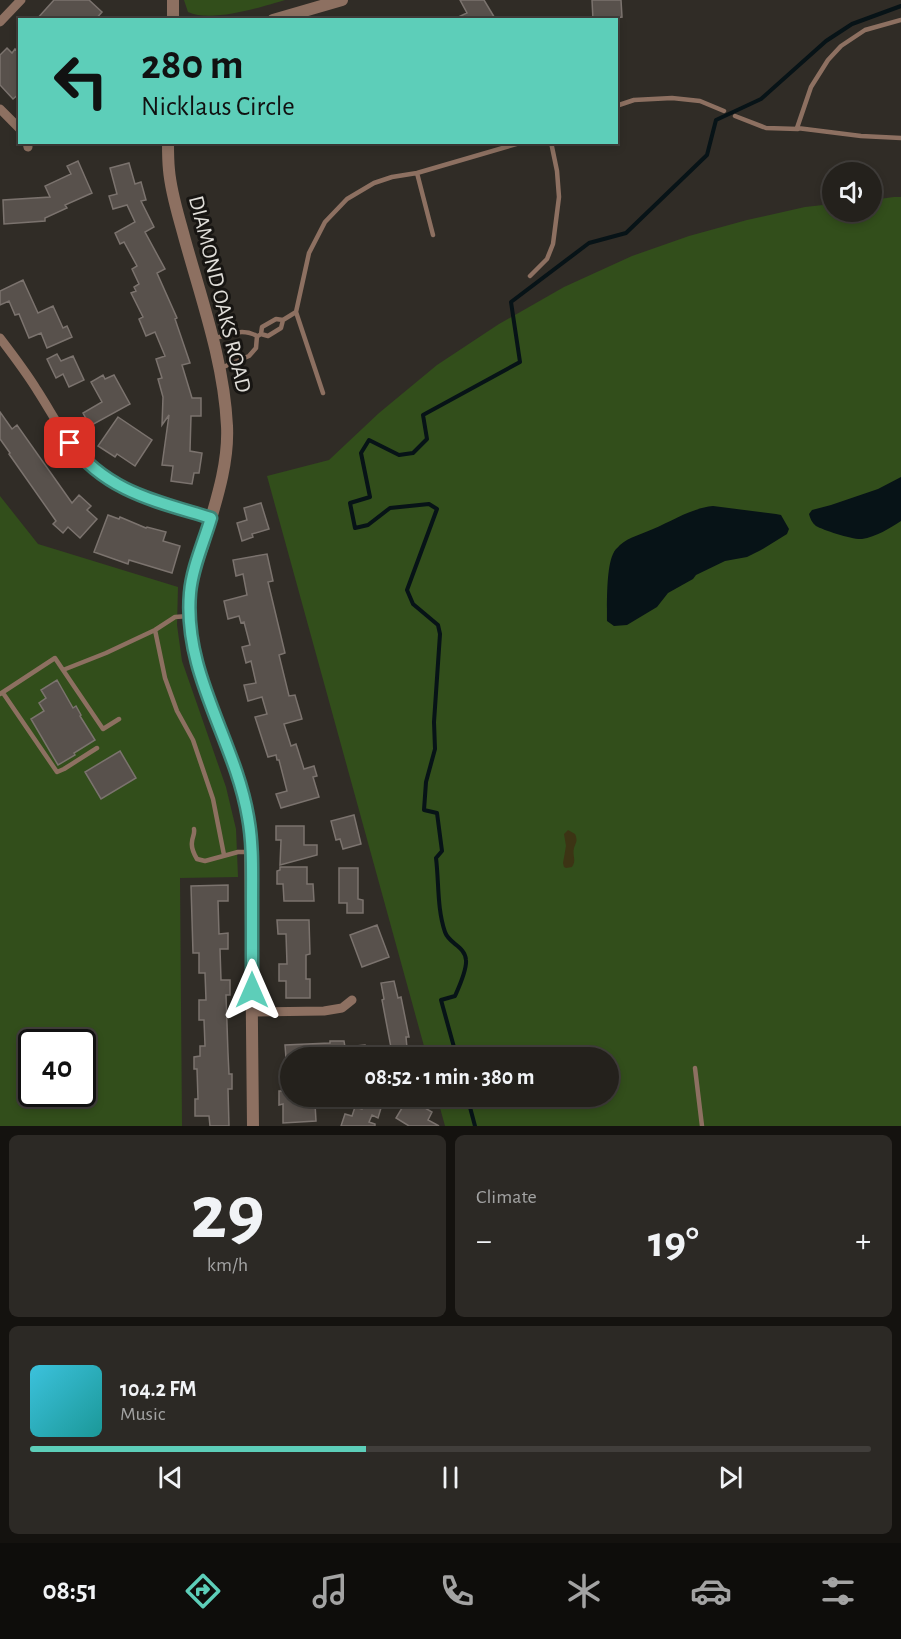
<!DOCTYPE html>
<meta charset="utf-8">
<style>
:root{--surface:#24211c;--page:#2c2925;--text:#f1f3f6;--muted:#a3a3a3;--line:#413e3b;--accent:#5dceb9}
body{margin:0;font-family:"Alegreya Sans",sans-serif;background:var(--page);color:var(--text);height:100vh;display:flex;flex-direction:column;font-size:22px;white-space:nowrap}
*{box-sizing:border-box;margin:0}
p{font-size:20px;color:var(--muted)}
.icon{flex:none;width:33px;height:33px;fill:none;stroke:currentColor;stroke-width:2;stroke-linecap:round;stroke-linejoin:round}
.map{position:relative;height:1126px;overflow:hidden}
.sheet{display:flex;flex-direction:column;gap:9px;padding:9px;background:#14120f;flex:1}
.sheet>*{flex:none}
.guide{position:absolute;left:18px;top:18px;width:600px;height:126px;border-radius:0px;box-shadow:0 3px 9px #0003,0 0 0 2px var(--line);background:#5dceb9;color:#111;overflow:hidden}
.fabs{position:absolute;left:822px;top:162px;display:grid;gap:12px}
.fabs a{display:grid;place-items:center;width:60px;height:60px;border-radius:50%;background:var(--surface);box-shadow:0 3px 9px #0003,0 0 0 2px var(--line);font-size:30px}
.speed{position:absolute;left:18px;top:1029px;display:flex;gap:12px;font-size:30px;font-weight:700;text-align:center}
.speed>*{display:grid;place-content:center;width:78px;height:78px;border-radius:50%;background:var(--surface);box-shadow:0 3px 9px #0003,0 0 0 2px var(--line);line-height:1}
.speed .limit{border:3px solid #111;border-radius:9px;background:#fff;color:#111}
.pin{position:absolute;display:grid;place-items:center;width:51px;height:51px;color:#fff;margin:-26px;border-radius:12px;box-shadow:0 3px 9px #0006}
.me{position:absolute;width:66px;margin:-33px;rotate:0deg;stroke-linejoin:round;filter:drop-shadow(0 0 4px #0008)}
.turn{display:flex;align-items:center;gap:21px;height:126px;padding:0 24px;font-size:27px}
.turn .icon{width:78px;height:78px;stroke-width:2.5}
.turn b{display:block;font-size:42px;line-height:51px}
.big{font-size:45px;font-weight:700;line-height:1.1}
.sheet .tile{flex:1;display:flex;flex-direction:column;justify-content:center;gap:9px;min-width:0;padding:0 21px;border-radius:9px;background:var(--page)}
.sheet .dial{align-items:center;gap:0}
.dial b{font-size:78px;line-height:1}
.song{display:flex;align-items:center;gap:18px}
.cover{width:72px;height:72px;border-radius:9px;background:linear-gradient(135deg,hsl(190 70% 55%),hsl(180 70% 35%))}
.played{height:6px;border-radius:3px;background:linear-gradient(90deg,var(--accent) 40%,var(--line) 40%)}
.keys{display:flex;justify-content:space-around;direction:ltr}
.heat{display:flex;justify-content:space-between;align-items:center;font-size:33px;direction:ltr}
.sheet .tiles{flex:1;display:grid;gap:9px;grid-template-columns:1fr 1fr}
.tile:last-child{grid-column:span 2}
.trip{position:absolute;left:280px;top:1047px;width:339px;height:60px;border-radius:30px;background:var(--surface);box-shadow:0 3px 9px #0003,0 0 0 2px var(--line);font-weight:700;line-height:60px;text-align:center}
.dock{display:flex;height:96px;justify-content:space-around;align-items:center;background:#0e0d0b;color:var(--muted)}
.dock .icon{width:42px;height:42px}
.dock .active{color:var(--accent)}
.dock b{font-size:27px;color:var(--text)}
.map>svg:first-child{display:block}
.green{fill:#324e1b;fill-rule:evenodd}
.sand{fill:#3c3414}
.water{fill:#071317}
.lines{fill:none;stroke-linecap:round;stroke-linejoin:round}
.stream{stroke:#071317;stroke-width:4}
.building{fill:#58514c;stroke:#7b736e;stroke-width:1.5}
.service{stroke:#8d7061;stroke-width:4.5}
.minor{stroke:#8d7061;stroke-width:9}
.tertiary{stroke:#8d7061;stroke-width:12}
.route-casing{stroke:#3c8678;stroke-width:15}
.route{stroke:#5dceb9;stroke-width:10}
.labels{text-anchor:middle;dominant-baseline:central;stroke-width:6;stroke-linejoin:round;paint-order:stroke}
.street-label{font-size:22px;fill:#e1dfda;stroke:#171512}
</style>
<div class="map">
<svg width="901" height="1126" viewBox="0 0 901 1126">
<rect width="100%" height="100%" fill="#302c26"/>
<path class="green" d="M184,0H285C261,7 212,23 188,12Z
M894,197H901V1126H445L437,1097L609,1096V1058L427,1057L267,476L329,460L379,413L437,365L499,324L564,287L632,256L689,236L747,220L805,207L832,204V212H872V200Z
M0,496L38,544L178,587L177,625L182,661L226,787L236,829L238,877L180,878L182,1126H0ZM32,1042H82V1094H32Z"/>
<path class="sand" d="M568,830L575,834C578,841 576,842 574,848C572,856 577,860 572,867L566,868L564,867L563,863L566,846L564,834Z"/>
<path class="water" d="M901,477V521C890,528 876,537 862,539C853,540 823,530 816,526C812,523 810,518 809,514L812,510L831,505L878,489Z
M713,506L776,514L781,515L789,529L787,534L761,550L747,557L725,561L696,575L693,579L668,593L657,607L627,625L614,626L607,621C607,605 606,565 614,552C614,551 619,546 620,545C629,537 642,534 653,529C672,521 692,508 713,506Z"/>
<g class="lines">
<path class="stream" d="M457,1058L441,1000L455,996C459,987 467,970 466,960C465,946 449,944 445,932C437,909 439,882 436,858L442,851L437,813L424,810L426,782L435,749L434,722L440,634L438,625L413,604L407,590L437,509L429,504L390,508L368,525L355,528L350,503L370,497L361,453L369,440L399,455L413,453L427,439L423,415L520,362L511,302L589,243L626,233L707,155L716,120L761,99L826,41L852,24L901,6
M467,1096L475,1126"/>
</g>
<path class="building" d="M54,0H89L102,12L95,20H36Z
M460,0H484L496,20H452L467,13Z
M592,0H621L622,17L615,18V20H593Z
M7,48L12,53L15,49L20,54V93L13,99L0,85V55Z
M78,161L92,193L65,205L67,208L45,218V221L4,224L3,200L50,197L45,186L71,174L67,166Z
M129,163L135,184L141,182L146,200L141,201L154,227L145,232L165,269L157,273L177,318L175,319L190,363L182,365L192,398H201V416H191L190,451L202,453L199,473H194L192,484L171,481L173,466L162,465L169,415L162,425L163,397L158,379L162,378L156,359L165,356L155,332L146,336L139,319L143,317L131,293L136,291L134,287L139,284L132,269L137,266L124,242L120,244L115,233L135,222L127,205L113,209L109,196L117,194L110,168Z
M23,280L38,313L53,306L63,328L67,326L72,337L47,348L41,333L29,338L19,314L15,315L9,301L0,305V291Z
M57,354L61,361L73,356L84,380L69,387L63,374L56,378L47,359Z
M103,375L105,379L114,375L130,404L90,426L83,413L102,402L91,382Z
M0,412L12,429L17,425L72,503L79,495L91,506L87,510L97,519L80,538L68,527L63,533L53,524L56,521L9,454L10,453L0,439Z
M118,417L152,440L135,466L117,454L115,457L98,446Z
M261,503L269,529L252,534L253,537L242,541L237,523L247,520L244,508Z
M108,515L119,519L120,517L146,528L147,527L166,532L163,541L180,546L172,573L129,560L128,564L94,552Z
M267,554L273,581L268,582L285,653L279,655L289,696L295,695L302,719L284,724L291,746L296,744L304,769L314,766L317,776L313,777L319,797L281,808L276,794L287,791L279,760H277L276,755L268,757L255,717L267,714L262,697L248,701L244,685L256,683L251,661L246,663L242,647L250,645L244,622L241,623L239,616L228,619L224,601L247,595L243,574L236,576L233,560Z
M57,680L73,708L76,706L81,715L80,716L95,740L74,753L75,755L58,765L31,719L44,711L39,703L46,698L41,690Z
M120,751L136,778L101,799L85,772Z
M354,815L361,844L343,849L340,839L336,840L331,821Z
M276,826H304V845H317V855L280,865L281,840H276Z
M280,867H307V884H313L314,901H284L283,884H277V871L280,870Z
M339,868H358V899L363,900V913H347V903H339Z
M228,885V901H218L219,934L228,933V949H220L221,980H230V995H226L228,1053L229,1074H232V1089H228L229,1126H210L209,1116H195V1099H198L197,1069H194V1057L200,1056V1046H205L204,1020H199V1000H206L205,973H199V953H193L191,886Z
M277,920H309L310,954L306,955V979H310V998H286V981H279V964H287L286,934H278Z
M377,925L389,957L362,967L350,935Z
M394,981L398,998L401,997L409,1037H406L408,1058H393L382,1000L384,999L381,983Z
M330,1041H344L345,1047L365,1045L366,1058H286L285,1045L330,1043Z
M279,1091H291V1096H304V1104H315L316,1121L283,1123V1104L279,1105Z
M408,1098L432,1112L428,1120L439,1126H409L396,1118Z
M364,1102L381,1108L378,1118L372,1115L369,1122L375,1124V1126H341L345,1114L352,1116L355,1107L362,1109Z"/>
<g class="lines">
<path class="service" d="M901,20L865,30L841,46L828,60L811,87L797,128L861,136L901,138
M616,106L634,100L672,98L700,101L724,111
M735,116L766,128L798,129
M417,173L433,235
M530,276L547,259L553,244L559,197L557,171L551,142
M261,334L262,327L276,319L283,320L296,312
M258,336L261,334L268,336L281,328L283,320
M215,338C230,334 243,328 257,336L256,348L249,356L221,368
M323,393L296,312L309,253L325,222L347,199L374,183L392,177L417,173L523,142
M155,630L165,678L177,711L193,740L213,799L224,855
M3,693L57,772L64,769L97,748
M0,694L55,658L63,670
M119,719L103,729L63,670L106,653L155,630L175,617L189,616
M194,829C195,835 192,837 192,842C191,848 194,854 197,859L205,861L238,852H249
M695,1068L702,1126"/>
<path class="minor" d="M0,22L21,0
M0,109L20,129
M27,142L28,147
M0,338C13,355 26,372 37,390C59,424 73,457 108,480C139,500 177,507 211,518
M253,1012L324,1011L342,1008L352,1000"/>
<path class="tertiary" d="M173,0V20
M273,20L342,0
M168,142C168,152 168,161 169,170C171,194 179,217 185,240C202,301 224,363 227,426C229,466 214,507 203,546C198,560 193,574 190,589C187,613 191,638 196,661L244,795L250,833L253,1126"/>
</g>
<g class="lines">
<defs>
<path id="route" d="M70,443C107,492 156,501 211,518C204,542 192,568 190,593C183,674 235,740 248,817C253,844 252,872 252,899C252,929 252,960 252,990"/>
</defs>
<use href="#route" class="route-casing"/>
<use href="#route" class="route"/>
</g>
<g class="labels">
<g class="street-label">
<text transform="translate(220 294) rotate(76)">DIAMOND OAKS ROAD</text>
</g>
</g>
</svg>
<div class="fabs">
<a><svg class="icon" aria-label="sound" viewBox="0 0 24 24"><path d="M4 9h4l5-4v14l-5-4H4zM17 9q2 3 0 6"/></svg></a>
</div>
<div class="speed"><div class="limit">40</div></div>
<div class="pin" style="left:70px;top:443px;background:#d93025"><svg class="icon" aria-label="arrive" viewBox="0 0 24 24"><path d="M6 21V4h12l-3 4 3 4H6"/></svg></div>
<svg class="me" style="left:252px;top:990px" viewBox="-20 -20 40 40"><path d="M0-17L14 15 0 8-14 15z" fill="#5dceb9" stroke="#fff" stroke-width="4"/></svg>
<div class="trip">08:52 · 1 min · 380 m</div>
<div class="guide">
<div class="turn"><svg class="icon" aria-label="left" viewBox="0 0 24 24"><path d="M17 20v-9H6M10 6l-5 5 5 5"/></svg><div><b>280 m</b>Nicklaus Circle</div></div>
</div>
</div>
<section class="sheet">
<div class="tiles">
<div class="tile dial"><b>29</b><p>km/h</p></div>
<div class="tile"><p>Climate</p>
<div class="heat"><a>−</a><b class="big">19°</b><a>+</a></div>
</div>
<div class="tile">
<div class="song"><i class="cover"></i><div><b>104.2 FM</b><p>Music</p></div></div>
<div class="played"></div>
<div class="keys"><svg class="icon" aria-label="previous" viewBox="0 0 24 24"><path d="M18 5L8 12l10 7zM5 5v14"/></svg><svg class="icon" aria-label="pause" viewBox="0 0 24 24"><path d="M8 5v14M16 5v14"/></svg><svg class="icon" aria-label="next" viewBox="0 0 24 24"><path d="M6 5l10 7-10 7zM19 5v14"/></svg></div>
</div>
</div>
</section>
<nav class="dock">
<b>08:51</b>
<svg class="icon active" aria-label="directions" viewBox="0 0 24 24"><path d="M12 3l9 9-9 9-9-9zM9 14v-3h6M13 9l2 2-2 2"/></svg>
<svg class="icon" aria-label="music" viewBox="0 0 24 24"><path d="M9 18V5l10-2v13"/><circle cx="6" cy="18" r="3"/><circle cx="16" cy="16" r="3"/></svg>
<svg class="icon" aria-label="phone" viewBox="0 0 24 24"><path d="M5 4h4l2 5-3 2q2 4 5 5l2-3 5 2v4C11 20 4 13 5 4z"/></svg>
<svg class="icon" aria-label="climate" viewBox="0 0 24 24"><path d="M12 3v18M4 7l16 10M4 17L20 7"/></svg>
<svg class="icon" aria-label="car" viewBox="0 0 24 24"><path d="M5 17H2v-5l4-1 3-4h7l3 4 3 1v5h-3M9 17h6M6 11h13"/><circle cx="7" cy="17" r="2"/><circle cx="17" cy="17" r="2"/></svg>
<svg class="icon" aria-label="filters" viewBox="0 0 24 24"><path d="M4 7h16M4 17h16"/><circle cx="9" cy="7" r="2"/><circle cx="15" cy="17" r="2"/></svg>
</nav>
